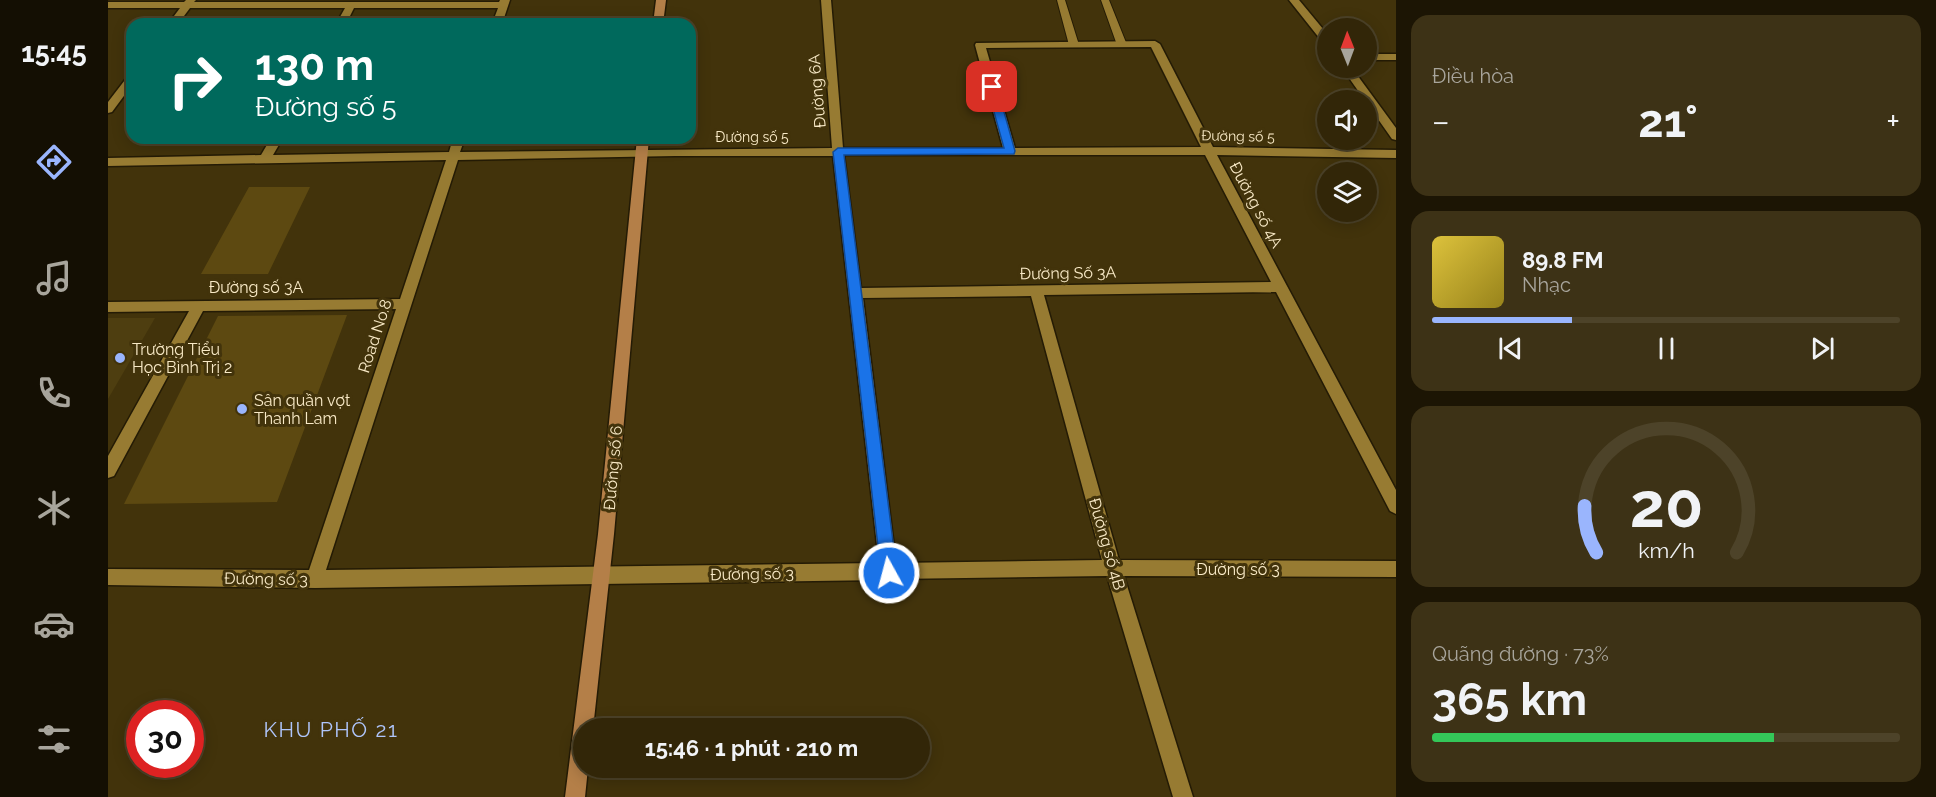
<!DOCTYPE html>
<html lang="vi">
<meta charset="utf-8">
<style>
:root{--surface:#322608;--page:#3d3216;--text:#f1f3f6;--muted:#a8a59c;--line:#4d4329;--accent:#9ab5fd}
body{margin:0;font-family:Raleway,sans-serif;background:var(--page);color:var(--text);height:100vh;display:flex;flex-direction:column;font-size:22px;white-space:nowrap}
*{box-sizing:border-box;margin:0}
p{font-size:20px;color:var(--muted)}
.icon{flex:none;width:33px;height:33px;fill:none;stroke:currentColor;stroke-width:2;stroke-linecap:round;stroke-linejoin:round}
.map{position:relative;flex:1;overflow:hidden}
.sheet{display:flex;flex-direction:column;gap:15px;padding:15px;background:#1c1504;width:540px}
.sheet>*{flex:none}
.guide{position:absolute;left:18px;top:18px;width:570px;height:126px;border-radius:18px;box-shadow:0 3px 15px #0003,0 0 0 2px var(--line);background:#00695c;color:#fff;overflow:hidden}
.needle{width:39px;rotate:359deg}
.controls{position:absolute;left:1209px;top:18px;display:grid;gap:12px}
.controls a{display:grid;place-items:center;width:60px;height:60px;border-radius:50%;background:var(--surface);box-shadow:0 3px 15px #0003,0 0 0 2px var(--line);font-size:30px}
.speed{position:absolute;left:18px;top:700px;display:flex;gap:12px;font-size:30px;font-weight:700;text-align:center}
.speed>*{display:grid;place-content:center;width:78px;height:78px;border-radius:50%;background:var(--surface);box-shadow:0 3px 15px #0003,0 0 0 2px var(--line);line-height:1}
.speed .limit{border:9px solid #d22;background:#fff;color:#111}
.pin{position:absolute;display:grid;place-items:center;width:51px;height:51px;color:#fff;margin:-26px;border-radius:12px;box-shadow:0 3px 9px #0006}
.me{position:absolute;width:66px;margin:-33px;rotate:353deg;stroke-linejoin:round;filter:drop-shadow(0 0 4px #0008)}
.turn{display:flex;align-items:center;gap:21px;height:126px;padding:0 30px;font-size:27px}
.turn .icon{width:78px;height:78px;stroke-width:2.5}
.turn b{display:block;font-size:42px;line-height:51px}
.big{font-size:45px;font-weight:700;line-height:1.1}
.sheet .tile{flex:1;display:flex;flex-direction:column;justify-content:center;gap:9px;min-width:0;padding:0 21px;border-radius:18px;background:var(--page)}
.sheet .dial{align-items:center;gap:0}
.dial svg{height:156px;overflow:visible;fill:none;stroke:var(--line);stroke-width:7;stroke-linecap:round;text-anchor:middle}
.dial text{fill:var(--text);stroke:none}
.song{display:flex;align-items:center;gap:18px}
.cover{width:72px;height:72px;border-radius:9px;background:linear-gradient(135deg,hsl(50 70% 55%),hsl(50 70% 35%))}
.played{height:6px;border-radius:3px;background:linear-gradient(90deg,var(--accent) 30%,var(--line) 30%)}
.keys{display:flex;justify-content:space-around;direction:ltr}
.heat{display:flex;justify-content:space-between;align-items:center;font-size:33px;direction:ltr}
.charge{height:9px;border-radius:4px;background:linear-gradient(90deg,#34c759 73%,var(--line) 0)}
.trip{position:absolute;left:465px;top:718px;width:357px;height:60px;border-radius:30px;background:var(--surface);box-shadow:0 3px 15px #0003,0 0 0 2px var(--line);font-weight:700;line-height:60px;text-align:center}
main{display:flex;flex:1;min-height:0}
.dock{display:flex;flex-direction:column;width:108px;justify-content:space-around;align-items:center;background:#140f03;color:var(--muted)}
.dock .icon{width:42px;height:42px}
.dock .current{color:var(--accent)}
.dock b{font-size:27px;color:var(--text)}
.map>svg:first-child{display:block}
.built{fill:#4e3e10}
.green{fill:#5d4911}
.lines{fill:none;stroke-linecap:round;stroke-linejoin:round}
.lane-casing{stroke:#241b05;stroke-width:2}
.street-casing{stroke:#241b05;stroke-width:3}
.secondary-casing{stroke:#241b05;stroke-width:3}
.lane{fill:#977b32;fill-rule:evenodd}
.street{fill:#977b32;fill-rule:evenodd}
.secondary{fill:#b47f48;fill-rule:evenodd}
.route{fill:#1a73e8;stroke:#114b97;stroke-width:1.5}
.poi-dot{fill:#9ab5fd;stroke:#42330b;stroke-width:2}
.labels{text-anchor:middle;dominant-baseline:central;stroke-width:6;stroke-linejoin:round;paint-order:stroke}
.far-street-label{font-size:14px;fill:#f9eac7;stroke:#42330b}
.street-label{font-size:16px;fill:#f9eac7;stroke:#42330b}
.poi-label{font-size:16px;fill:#f9eac7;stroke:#42330b;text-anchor:start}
.near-neighbourhood-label{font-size:21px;letter-spacing:1.5px;fill:#afc5fb;stroke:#42330b}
</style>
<main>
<nav class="dock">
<b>15:45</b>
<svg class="icon current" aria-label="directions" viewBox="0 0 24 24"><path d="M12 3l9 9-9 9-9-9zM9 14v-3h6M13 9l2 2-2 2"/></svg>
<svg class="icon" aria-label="music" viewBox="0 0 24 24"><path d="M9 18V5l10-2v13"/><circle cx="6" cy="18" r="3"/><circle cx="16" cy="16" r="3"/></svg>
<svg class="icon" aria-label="phone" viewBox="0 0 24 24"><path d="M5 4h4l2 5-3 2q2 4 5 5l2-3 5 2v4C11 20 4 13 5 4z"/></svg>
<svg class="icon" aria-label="climate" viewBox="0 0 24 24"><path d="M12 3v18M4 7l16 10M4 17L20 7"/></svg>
<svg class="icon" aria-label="car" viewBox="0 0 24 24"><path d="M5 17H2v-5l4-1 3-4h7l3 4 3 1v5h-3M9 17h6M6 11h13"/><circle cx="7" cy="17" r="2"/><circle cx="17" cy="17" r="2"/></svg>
<svg class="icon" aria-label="filters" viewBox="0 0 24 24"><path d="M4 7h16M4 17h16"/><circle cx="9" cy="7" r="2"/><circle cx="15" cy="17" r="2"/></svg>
</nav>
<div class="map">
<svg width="1288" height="797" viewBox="0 0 1288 797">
<rect width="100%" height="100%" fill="#42330b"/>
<path class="built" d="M0,318H47L0,399Z"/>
<path class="green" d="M141,187H202L160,274H93Z
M239,315L169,502L16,504L110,316Z"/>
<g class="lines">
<defs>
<path id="lane" d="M949,0H957L971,45L969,47L961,45Z
M993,0H1001L1019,45L1017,47L1009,45Z"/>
<path id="street" d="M78,0H88L86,2H391L392,0H402L394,24H384L390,8H246L238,24H228L237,8H82L70,24H60L72,8H0V2H76Z
M713,0H723L735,148H895L867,45L868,43L1047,41L1052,44L1105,147L1288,150V158L1109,155L1288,490V514L1282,511L1168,292L936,295L1011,560L1288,561V577L1016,576L1085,797H1065L999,576L786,579L781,581L776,580L207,588L0,585V569L201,570L288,309L95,311L6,476L0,478V456L81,311L0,312V302L292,299L338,160L0,166V158L153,155L163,138H175L165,155L341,152L345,138H357L352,152L724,148ZM1043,47L1093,147L907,148L878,48ZM736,155H1097L1163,282L753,288ZM567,156H725L771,563L218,570L350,160ZM923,296L994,560L788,563L755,298Z
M1181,0H1191L1220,35V45L1216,44Z
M1258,54H1288V60H1258Z
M1234,68H1244L1288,128V140L1284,139Z
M24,75V85L4,112L0,113V102L20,76Z"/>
<path id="secondary" d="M548,0H558L555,24H545Z
M529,138H541L506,534L485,729H476V768H480L477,797H457L490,534Z"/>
</defs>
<use href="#lane" class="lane-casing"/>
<use href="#street" class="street-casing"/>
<use href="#secondary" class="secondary-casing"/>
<use href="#lane" class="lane"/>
<use href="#street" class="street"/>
<use href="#secondary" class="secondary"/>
</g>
<path class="route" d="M884,84L889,87L907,151L906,154L736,155L789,573L787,578L781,580L775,578L773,573L725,152L730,148H896L879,87Z"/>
<g class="poi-dot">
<circle cx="12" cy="358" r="6"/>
<circle cx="134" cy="409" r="6"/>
</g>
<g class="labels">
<g class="far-street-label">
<text transform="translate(1130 136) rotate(1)">Đường số 5</text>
<text x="644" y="137">Đường số 5</text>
</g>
<g class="street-label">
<text transform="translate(709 91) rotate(-95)">Đường 6A</text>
<text transform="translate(1148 205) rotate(62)">Đường số 4A</text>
<text transform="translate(960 273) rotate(-1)">Đường Số 3A</text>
<text x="148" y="287">Đường số 3A</text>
<text transform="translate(267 336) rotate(-72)">Road No.8</text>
<text transform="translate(505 468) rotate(-85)">Đường số 6</text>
<text transform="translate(999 544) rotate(74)">Đường số 4B</text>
<text x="1130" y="569">Đường số 3</text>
<text transform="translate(644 574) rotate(-1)">Đường số 3</text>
<text transform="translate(158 579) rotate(1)">Đường số 3</text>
</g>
<g class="poi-label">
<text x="24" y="349">Trường Tiểu<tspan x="24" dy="18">Học Bình Trị 2</tspan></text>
<text x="146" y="400">Sân quần vợt<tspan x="146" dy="18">Thanh Lam</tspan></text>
</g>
<g class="near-neighbourhood-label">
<text x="223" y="729">KHU PHỐ 21</text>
</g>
</g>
</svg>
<div class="controls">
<a><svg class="needle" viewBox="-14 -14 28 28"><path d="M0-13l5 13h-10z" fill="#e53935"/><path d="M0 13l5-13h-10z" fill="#a8a59c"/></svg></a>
<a><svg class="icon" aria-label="sound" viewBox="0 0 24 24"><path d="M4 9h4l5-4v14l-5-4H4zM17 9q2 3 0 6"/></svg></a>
<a><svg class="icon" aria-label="layers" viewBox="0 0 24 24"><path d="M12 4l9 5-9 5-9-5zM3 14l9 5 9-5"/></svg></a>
</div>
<div class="speed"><div class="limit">30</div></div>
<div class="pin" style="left:884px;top:87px;background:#d93025"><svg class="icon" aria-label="arrive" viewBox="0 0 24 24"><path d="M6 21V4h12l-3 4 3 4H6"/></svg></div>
<svg class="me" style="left:781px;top:573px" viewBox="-20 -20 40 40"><circle r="17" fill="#1a73e8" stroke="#fff" stroke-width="3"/><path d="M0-11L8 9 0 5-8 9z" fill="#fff"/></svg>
<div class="trip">15:46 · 1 phút · 210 m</div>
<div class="guide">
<div class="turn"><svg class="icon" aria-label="right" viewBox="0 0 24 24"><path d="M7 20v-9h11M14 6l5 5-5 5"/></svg><div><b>130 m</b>Đường số 5</div></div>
</div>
</div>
<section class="sheet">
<div class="tile"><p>Điều hòa</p>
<div class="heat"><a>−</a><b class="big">21°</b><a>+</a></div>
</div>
<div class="tile">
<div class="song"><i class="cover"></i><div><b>89.8 FM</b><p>Nhạc</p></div></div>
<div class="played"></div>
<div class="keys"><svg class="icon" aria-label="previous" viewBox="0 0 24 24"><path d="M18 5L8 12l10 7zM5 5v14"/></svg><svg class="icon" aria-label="pause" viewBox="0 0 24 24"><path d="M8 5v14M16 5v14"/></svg><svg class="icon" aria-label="next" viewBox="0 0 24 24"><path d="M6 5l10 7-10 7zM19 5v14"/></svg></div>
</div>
<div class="tile dial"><svg viewBox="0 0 100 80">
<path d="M14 69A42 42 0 1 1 86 69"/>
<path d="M14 69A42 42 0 0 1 8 45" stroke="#9ab5fd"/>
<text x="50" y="56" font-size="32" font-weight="700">20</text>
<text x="50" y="72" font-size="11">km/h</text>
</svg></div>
<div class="tile"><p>Quãng đường · 73%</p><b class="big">365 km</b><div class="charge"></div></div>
</section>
</main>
